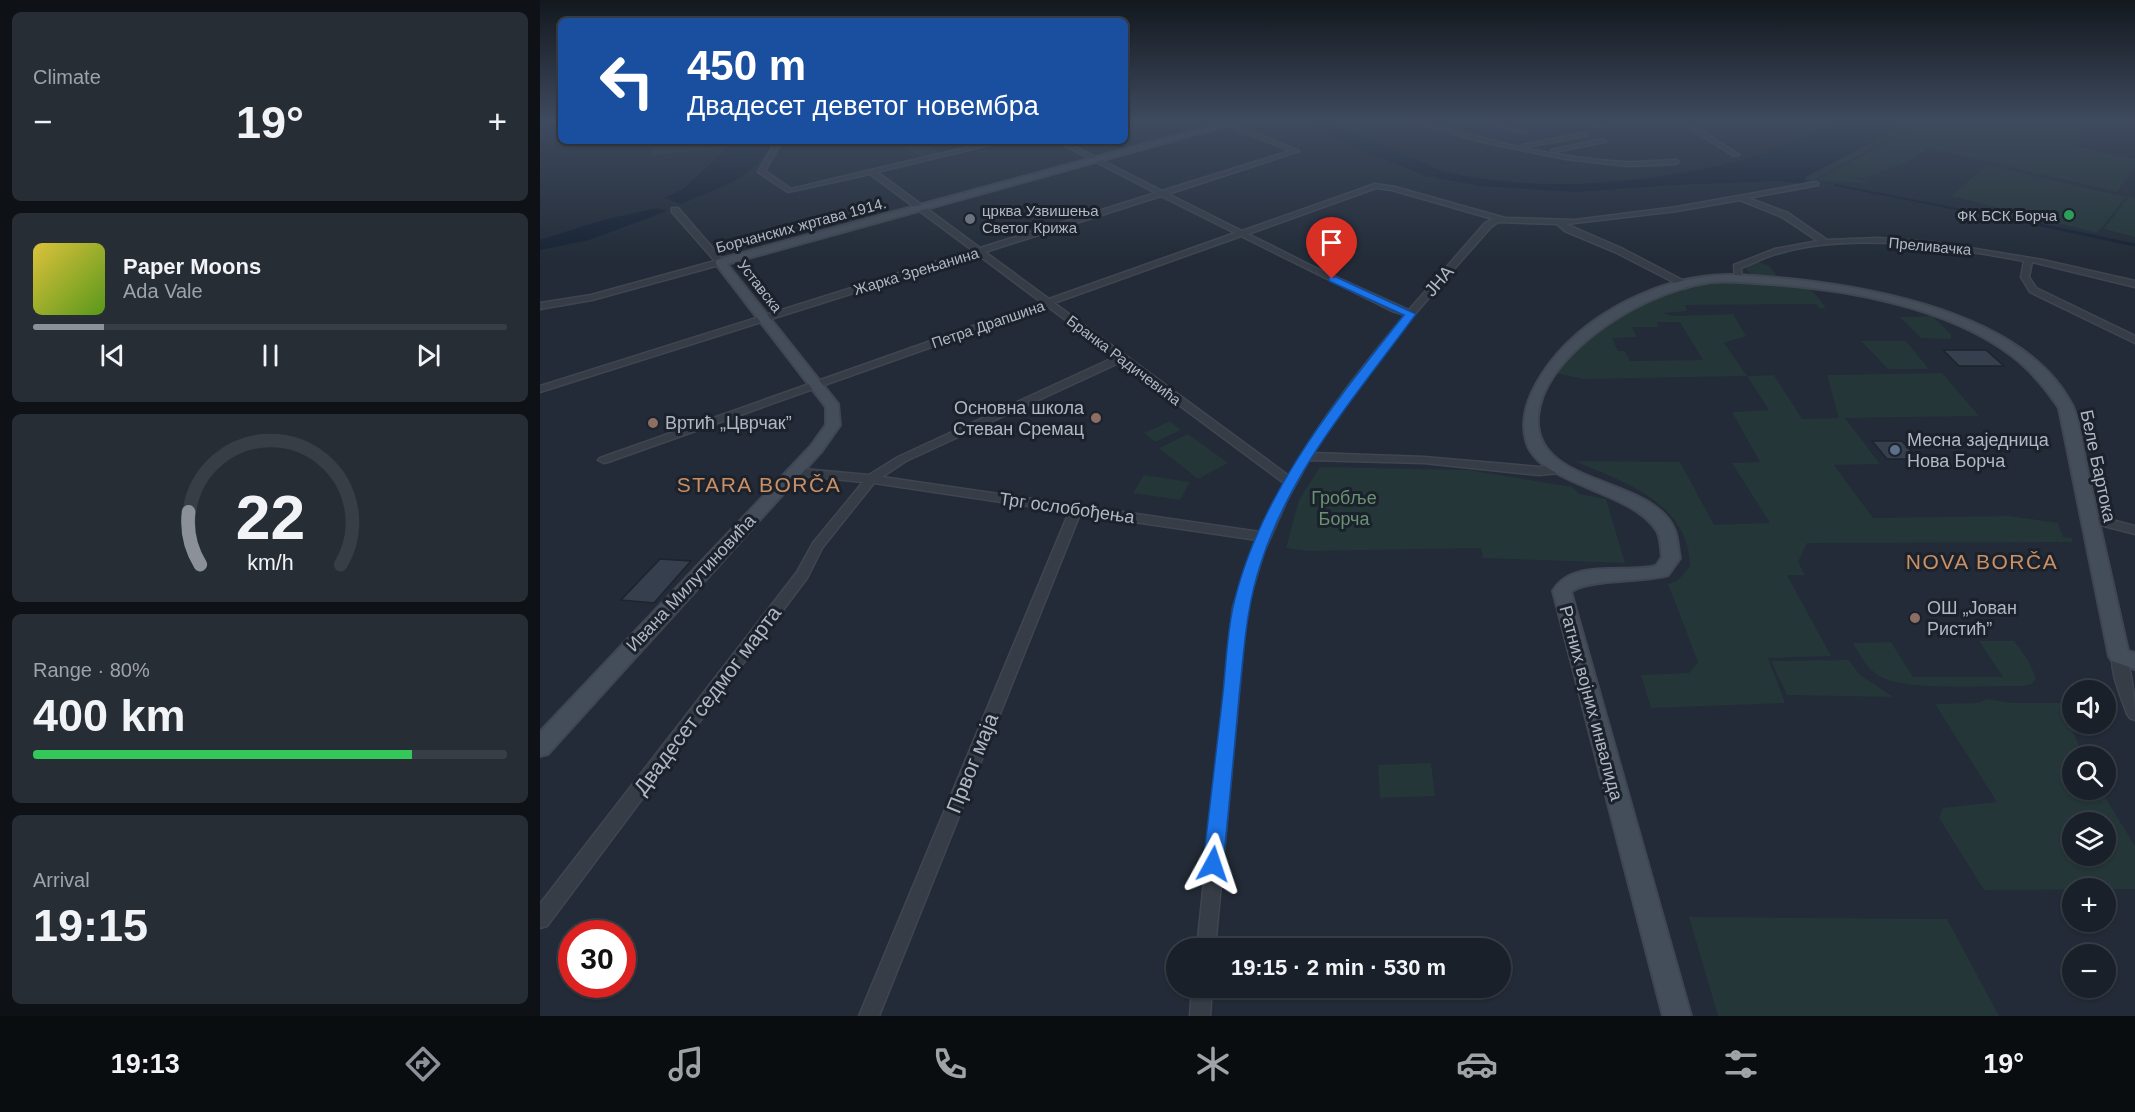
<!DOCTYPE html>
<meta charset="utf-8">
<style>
:root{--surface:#1a2029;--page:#272d35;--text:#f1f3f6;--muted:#9fa3a8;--line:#383e46;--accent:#8c9099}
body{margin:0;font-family:Arial,sans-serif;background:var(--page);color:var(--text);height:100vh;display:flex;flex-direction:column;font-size:22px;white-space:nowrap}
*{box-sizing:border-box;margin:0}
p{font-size:20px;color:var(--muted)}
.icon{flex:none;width:33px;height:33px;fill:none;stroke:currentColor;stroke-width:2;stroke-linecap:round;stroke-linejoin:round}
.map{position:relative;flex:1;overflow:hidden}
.details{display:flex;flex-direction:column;gap:12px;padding:12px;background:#0e1217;width:540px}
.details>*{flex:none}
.top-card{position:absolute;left:18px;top:18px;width:570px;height:126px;border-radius:9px;box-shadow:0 2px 4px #0004,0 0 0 2px var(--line);background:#1a4fa0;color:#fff;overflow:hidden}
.buttons{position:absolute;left:1522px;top:680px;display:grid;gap:12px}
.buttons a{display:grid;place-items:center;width:54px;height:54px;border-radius:50%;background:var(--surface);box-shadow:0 2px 4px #0004,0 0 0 2px var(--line);font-size:30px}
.speed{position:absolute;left:18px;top:920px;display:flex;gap:12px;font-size:30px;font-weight:700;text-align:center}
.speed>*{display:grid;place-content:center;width:78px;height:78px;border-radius:50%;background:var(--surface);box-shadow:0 2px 4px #0004,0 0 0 2px var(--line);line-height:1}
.speed .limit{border:9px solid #d22;background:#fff;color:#111}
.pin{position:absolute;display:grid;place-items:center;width:51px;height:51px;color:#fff;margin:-62px -26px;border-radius:50% 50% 50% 0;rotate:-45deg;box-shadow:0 0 6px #0007}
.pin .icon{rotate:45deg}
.me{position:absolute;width:66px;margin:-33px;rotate:5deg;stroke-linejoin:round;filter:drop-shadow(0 0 4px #0008)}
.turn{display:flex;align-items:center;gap:21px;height:126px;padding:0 30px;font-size:27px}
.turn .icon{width:78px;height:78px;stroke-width:2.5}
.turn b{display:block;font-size:42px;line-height:51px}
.big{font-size:45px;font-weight:700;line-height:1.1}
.details .tile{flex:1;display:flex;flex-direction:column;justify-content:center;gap:9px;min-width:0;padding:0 21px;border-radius:9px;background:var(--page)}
.details .dial{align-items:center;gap:0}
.dial svg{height:156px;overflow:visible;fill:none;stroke:var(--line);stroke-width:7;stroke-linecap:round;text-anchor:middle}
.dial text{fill:var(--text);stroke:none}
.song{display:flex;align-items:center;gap:18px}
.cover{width:72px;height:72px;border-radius:9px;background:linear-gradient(135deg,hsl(50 70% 55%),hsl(90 70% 35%))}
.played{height:6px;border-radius:3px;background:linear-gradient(90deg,var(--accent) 15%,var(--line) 15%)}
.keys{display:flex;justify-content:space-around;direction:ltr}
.heat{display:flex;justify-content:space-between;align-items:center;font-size:33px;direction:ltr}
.charge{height:9px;border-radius:4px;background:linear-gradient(90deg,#34c759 80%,var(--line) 0)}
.trip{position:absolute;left:626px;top:938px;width:345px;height:60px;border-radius:30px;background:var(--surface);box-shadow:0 2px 4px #0004,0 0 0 2px var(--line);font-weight:700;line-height:60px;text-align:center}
.dock{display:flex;height:96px;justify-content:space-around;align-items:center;background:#0a0d10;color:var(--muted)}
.dock .icon{width:42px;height:42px}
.dock .active{color:var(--accent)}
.dock b{font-size:27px;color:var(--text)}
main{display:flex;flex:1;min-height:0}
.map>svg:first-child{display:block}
.green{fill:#243638;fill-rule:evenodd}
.water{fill:#172333}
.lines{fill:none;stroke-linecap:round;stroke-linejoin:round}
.stream-far1{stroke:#172333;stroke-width:2}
.stream{stroke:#172333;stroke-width:3}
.building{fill:#353f4d;stroke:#1d242e;stroke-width:1.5}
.street-casing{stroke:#3f4651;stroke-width:3}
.secondary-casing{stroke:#3f4651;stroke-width:4}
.street{fill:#363d47;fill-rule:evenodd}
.secondary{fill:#444d5a;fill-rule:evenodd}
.route{fill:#1a73e8;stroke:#114b97;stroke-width:1.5}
.leisure-dot{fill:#2e9e5b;stroke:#1b222c;stroke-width:2}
.worship-dot{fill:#6b7280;stroke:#1b222c;stroke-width:2}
.education-dot{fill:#8d6e63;stroke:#1b222c;stroke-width:2}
.service-dot{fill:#5c6f8a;stroke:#1b222c;stroke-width:2}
.labels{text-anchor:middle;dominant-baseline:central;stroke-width:6;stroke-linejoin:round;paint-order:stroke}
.far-poi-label{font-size:15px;fill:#b0b8c4;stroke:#1b222c;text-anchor:start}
.far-street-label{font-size:15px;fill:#b0b8c4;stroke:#1b222c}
.street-label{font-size:18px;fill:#b0b8c4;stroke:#1b222c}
.poi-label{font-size:18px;fill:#b0b8c4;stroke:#1b222c;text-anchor:start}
.park-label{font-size:18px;fill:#6a9272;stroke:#1b222c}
.quarter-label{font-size:21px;letter-spacing:1.5px;fill:#cb8f64;stroke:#1b222c}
.near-street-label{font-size:21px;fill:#b0b8c4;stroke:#1b222c}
</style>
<main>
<section class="details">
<div class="tile"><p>Climate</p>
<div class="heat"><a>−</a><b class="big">19°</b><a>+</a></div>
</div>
<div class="tile">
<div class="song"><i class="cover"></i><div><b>Paper Moons</b><p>Ada Vale</p></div></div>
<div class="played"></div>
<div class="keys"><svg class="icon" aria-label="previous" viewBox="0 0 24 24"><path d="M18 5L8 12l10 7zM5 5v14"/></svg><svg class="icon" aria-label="pause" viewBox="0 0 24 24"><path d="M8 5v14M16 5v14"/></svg><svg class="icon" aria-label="next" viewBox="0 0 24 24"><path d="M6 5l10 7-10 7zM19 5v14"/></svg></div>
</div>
<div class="tile dial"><svg viewBox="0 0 100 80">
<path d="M14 69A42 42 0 1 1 86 69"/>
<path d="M14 69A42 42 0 0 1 8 42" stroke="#8c9099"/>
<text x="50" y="56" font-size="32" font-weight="700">22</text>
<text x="50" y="72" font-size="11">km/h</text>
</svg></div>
<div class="tile"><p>Range · 80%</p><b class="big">400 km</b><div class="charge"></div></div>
<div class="tile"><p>Arrival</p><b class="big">19:15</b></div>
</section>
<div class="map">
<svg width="1595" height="1016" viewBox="0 0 1595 1016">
<rect width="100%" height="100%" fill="#222b37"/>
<path class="green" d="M1372,120H1384L1272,181L1264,179Z
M1387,120H1559L1535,144L1541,147L1595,159V167L1577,192L1388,148L1365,163L1324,178L1311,177L1327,182L1323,183L1277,180Z
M195,141L183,149L109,155L117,146Z
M347,141H379L404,155L385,160L358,142Z
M1447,165L1586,197L1557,233L1411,196Z
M1589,196L1595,198V237L1564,229Z
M1217,262L1228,265L1239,278L1215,276L1206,270L1208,265Z
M1169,279L1259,283L1273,292L1286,307L1280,309L1276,304L1145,305L1147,311L1123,313L1133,316L1193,314L1206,336L1184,343L1207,376L1234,375L1262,419L1299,418L1287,375L1402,373L1439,416L1305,418L1340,464L1294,465L1333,518L1470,516L1518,523L1523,537L1532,538L1533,542L1267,543L1258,562L1265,575H1247L1291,656L1228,658L1245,703L1111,708L1101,675L1149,673L1158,662L1128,584L1138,580L1150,566C1149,502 1083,482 1035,461L1140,462L1174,525L1230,523L1192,463L1220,462L1192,412L1229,410L1207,376L1043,379L1011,372L1026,353L1097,302ZM1117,322H1140L1163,360L1090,361L1085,351H1078L1072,338L1097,337L1092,327H1119Z
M1392,316L1411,334V339L1381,338L1360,317Z
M1321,341H1366L1389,369H1348Z
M630,421L641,430L615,442L604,433Z
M648,434L688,463L658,479L619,448Z
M780,467L929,470L1032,487L1039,494L1066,499L1085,563L943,558L941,548L768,551L746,548L759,500Z
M604,475L650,482L640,500L593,493Z
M1439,641H1474L1488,660L1496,678L1492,684L1483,686C1449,685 1366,692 1339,676C1327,669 1320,655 1313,643L1351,642L1373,677H1463Z
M1309,660L1319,674L1353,697L1247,695L1231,661Z
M1446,699L1472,703H1533V710L1522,709L1544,756H1533V789H1560L1595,846V889L1444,890L1399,818L1403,808L1457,802L1395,704L1439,703ZM1533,822H1566V855H1533Z
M891,763L895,796L840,798L838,765Z
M1149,917L1407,919L1459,1016H1178Z"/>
<path class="water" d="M759,120H785L902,171C994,193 1099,185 1190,163C1218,157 1245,145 1271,134C1280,130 1290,121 1300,120C1323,116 1349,120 1372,120L1265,177V184L1237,181L1134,185L1035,192L940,186L886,176L816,148Z
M195,141H234C209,182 183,185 141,204L124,198L143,189Z
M117,208L127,211L49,240L0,250V240L63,220Z"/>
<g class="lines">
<path class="stream-far1" d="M1295,185L1498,225"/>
<path class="stream" d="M1491,223L1595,245"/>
</g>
<path class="building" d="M1403,350H1446L1464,366H1419Z
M1332,441H1362L1378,459H1347Z
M120,559L151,561L114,603L81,600Z"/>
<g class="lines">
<defs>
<path id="street" d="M865,120H874C943,139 1014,159 1086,162C1102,163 1119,160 1136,160L1139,162L1136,164L1087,166L1026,159L946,143Z
M937,120H946L987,132L984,134Z
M1036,120H1046L1066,126L1063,128Z
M1138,120H1145L1199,155L1194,156Z
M689,122L759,151L628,194L702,231L835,184L855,187L965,218L1035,220L1137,207L1276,182L1278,183V185L1208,198L1248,213L1287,240L1338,238L1393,242L1503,260L1595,281V287L1492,262L1489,277L1496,288L1595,336V343L1490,292L1481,277L1484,261C1409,247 1314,232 1240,253C1227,256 1214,263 1201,268L1202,278L1195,280L1194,265L1235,249L1278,241L1242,217L1200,200L1137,211L1026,224L1081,248L1148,283V287L1145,288L1075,252L1025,231L1017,224L958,222L951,227C888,299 822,370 773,453L884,457L999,467L1019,465L1025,469L1019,473L999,475L884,463L769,460L747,500L724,552L707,607L675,948H657L693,607L717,540L540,514L339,1016H319L529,512L334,483L282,548L267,578L7,926L0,928V904L257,572L273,543L323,482L255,475L249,471L251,468L329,475L358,457L575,357L507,306L68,462L64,463L58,460L60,458L501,302L437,254L0,392V386L432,250L330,174L248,192L218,172L236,141H242L225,171L251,189L454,141H465L337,172L440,248L616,193L516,141H524L622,191L750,151L687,125ZM836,188L852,190L953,219L945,223L869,310L774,267L708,234ZM621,196L695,233L509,299L445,252ZM701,236L852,311L865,315C823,366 781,418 749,476L514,303ZM581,362L744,483L720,532L342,477L366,461Z
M1045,133L1047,136L985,147L982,145Z
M1063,139L1066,141L1065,142L1014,152L1011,150Z
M132,208H138L183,260V264L52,300L0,309V303L51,295L175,261L132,212Z
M1549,514L1595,526V534L1545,521L1543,518Z
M1579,650L1584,652C1592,669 1595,701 1595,720L1590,718L1587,714C1582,699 1567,666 1574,652Z
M652,987H672L670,1016H650Z"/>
<path id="secondary" d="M694,120H707L187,264L298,404L300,425L281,452L8,754L0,756V732L271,446L286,425V407L176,264V260Z
M1195,275C1296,280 1482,304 1533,407C1541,425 1544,458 1549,478C1562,536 1575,593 1588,651L1595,653V669L1572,661L1569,656L1519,408C1505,387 1491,370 1471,355C1408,307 1306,289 1230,284C1210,283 1191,280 1171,282C1129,288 1086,309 1053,335C1028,355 1001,384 998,416C992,488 1114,475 1135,531C1138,539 1138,550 1140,558L1128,575C1107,582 1043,579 1031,592L1151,1016H1123L1013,591C1032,558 1085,574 1116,566L1122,557C1121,549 1121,538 1117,531C1092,489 997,486 986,440C980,417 989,395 1001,376C1040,315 1123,273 1195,275Z"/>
</defs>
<use href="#street" class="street-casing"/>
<use href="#secondary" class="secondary-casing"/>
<use href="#street" class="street"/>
<use href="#secondary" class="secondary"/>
</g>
<linearGradient id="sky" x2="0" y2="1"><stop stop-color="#13181e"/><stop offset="0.46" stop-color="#3e4a5e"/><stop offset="1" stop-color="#3e4a5e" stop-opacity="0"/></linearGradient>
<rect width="1595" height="262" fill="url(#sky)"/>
<path class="route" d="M789,277H796L876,314C818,393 752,467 721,563C706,607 704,652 699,697C694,753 689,809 683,864L680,871L673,874L666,871L663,864C670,807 676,750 683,693C686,664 687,634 693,607C718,495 795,402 864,315L789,281Z"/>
<circle class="leisure-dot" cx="1529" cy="215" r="6"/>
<circle class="worship-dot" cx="430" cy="219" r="6"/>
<g class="education-dot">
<circle cx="556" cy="418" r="6"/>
<circle cx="113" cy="423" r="6"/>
<circle cx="1375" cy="618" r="6"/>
</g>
<circle class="service-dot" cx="1355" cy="450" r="6"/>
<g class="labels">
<g class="far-poi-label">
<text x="442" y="210">црква Узвишења<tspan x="442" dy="17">Светог Крижа</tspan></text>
<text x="1517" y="215" text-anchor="end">ФК БСК Борча</text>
</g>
<g class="far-street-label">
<text transform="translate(261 225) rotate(-15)">Борчанских жртава 1914.</text>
<text transform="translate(1390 246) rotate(5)">Преливачка</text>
<text transform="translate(376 271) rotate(-17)">Жарка Зрењанина</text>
<text transform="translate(220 286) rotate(52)">Уставска</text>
<text transform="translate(448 324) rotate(-19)">Петра Драпшина</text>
<text transform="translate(584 360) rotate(37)">Бранка Радичевића</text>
</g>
<g class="street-label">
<text transform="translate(899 281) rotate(-49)">ЈНА</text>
<text transform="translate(1558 466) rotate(78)">Беле Бартока</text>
<text transform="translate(527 508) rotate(8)">Трг ослобођења</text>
<text transform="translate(151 583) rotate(-47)">Ивана Милутиновића</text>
<text transform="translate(1051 703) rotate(75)">Ратних војних инвалида</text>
</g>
<g class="poi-label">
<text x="544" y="408" text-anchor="end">Основна школа<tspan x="544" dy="21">Стеван Сремац</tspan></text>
<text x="125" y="423">Вртић „Цврчак”</text>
<text x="1367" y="440">Месна заједница<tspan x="1367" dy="21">Нова Борча</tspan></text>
<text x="1387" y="608">ОШ „Јован<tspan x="1387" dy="21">Ристић”</tspan></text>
</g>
<g class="park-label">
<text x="804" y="498">Гробље<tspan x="804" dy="21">Борча</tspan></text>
</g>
<g class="quarter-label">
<text x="219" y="484">STARA BORČA</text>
<text x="1442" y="561">NOVA BORČA</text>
</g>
<g class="near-street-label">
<text transform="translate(167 700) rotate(-53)">Двадесет седмог марта</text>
<text transform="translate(432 763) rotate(-68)">Првог маја</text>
</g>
</g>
</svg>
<div class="buttons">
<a><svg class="icon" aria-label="sound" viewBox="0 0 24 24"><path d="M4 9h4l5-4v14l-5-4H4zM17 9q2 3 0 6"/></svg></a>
<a><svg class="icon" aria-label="search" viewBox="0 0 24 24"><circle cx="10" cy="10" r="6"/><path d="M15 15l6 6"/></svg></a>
<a><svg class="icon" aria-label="layers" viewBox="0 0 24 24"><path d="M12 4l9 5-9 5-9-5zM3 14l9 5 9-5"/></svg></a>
<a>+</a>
<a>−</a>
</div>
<div class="speed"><div class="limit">30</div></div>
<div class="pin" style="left:792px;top:279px;background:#d93025"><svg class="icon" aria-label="arrive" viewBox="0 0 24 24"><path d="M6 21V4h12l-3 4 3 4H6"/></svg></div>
<svg class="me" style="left:673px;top:864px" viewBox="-20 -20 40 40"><path d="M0-17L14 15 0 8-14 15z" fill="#1a73e8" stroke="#fff" stroke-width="4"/></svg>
<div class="trip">19:15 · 2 min · 530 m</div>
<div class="top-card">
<div class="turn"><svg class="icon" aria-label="left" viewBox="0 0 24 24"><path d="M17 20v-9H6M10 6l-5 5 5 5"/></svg><div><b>450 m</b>Двадесет деветог новембра</div></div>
</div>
</div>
</main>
<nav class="dock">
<b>19:13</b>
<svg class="icon active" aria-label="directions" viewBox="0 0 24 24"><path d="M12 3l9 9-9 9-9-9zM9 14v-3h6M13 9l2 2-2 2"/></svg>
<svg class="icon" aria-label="music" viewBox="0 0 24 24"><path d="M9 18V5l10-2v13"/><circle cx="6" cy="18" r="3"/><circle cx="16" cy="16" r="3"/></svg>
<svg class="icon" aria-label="phone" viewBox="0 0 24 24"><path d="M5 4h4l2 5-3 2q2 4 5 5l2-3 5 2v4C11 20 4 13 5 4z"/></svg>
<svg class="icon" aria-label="climate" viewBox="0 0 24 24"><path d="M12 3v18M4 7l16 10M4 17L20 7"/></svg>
<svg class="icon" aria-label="car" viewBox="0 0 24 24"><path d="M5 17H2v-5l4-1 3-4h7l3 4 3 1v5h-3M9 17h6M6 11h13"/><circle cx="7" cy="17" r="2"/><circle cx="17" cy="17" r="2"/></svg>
<svg class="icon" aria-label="filters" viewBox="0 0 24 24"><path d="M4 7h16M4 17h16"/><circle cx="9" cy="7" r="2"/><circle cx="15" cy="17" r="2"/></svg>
<b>19°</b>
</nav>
